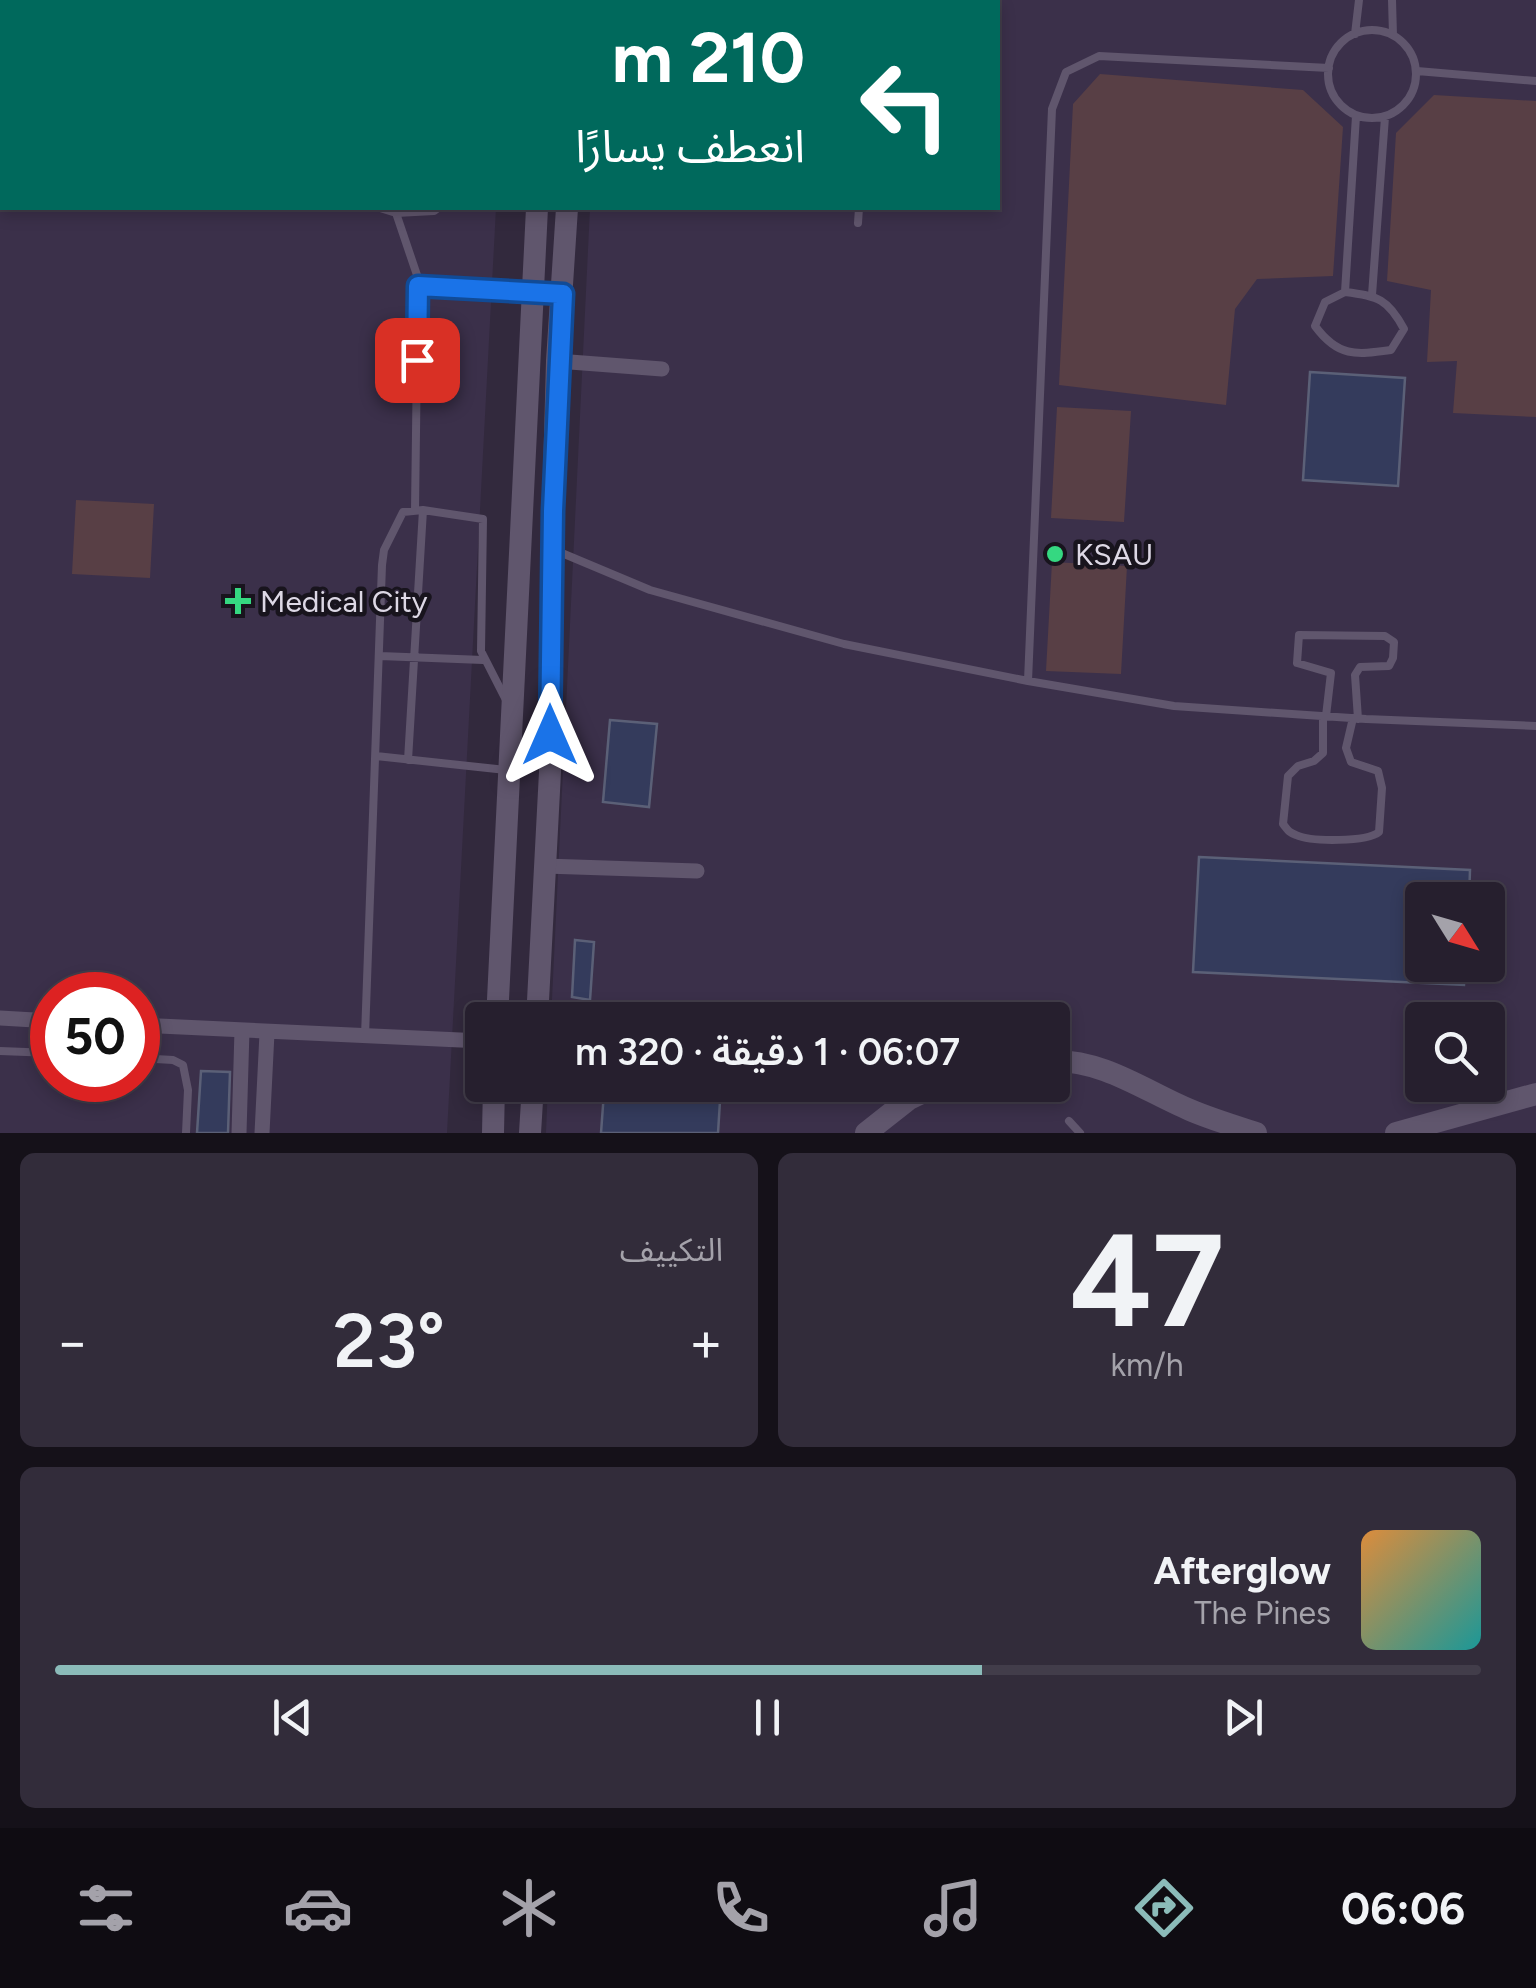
<!DOCTYPE html>
<html lang="ar">
<meta charset="utf-8">
<style>
:root{--surface:#261f2e;--page:#322c3a;--text:#f1f3f6;--muted:#a4a2aa;--line:#423d4a;--accent:#8bbbb9}
body{margin:0;font-family:Figtree,"Noto Sans Arabic",sans-serif;background:var(--page);color:var(--text);direction:rtl;height:100vh;display:flex;flex-direction:column;font-size:38px;white-space:nowrap}
*{box-sizing:border-box;margin:0}
p{font-size:32px;color:var(--muted)}
.icon{flex:none;width:55px;height:55px;fill:none;stroke:currentColor;stroke-width:2;stroke-linecap:round;stroke-linejoin:round}
.map{position:relative;height:1133px;overflow:hidden;direction:ltr}
.sheet{display:flex;flex-direction:column;gap:20px;padding:20px;background:#151119;flex:1}
.sheet>*{flex:none}
.guide{position:absolute;left:0px;top:0px;width:1000px;height:210px;box-shadow:0 5px 15px #0003,0 0 0 2px var(--line);direction:rtl;background:#00695c;color:#fff;overflow:hidden}
.needle{width:65px;rotate:127deg}
.buttons{position:absolute;left:1405px;top:882px;display:grid;gap:20px}
.buttons a{display:grid;place-items:center;width:100px;height:100px;border-radius:10px;background:var(--surface);box-shadow:0 5px 15px #0003,0 0 0 2px var(--line);font-size:50px}
.speed{position:absolute;left:30px;top:972px;display:flex;gap:20px;font-size:50px;font-weight:700;text-align:center}
.speed>*{display:grid;place-content:center;width:130px;height:130px;border-radius:50%;background:var(--surface);box-shadow:0 5px 15px #0003,0 0 0 2px var(--line);line-height:1}
.speed .limit{border:15px solid #d22;background:#fff;color:#111}
.pin{position:absolute;display:grid;place-items:center;width:85px;height:85px;color:#fff;margin:-42px;border-radius:20px;box-shadow:0 5px 15px #0006}
.me{position:absolute;width:110px;margin:-55px;rotate:0deg;stroke-linejoin:round;filter:drop-shadow(0 0 8px #0008)}
.turn{display:flex;align-items:center;gap:35px;height:210px;padding:0 30px;font-size:45px}
.turn .icon{width:130px;height:130px;stroke-width:2.5}
.turn b{display:block;font-size:70px;line-height:85px}
.big{font-size:75px;font-weight:600;line-height:1.1}
.sheet .widget{flex:1;display:flex;flex-direction:column;justify-content:center;gap:15px;min-width:0;padding:0 35px;border-radius:15px;background:var(--page)}
.sheet .dial{align-items:center;gap:0}
.dial b{font-size:130px;line-height:1}
.song{display:flex;align-items:center;gap:30px}
.cover{width:120px;height:120px;border-radius:15px;background:linear-gradient(135deg,hsl(30 70% 55%),hsl(180 70% 35%))}
.played{height:10px;border-radius:5px;background:linear-gradient(90deg,var(--accent) 65%,var(--line) 65%)}
.keys{display:flex;justify-content:space-around;direction:ltr}
.heat{display:flex;justify-content:space-between;align-items:center;font-size:55px;direction:ltr}
.sheet .tiles{flex:1;display:grid;gap:20px;grid-template-columns:1fr 1fr}
.widget:last-child{grid-column:span 2}
.trip{position:absolute;left:465px;top:1002px;width:605px;height:100px;border-radius:10px;background:var(--surface);box-shadow:0 5px 15px #0003,0 0 0 2px var(--line);font-weight:600;line-height:100px;text-align:center;direction:rtl}
.tabs{display:flex;height:160px;justify-content:space-around;align-items:center;background:#0f0c12;color:var(--muted)}
.tabs .icon{width:70px;height:70px}
.tabs .selected{color:var(--accent)}
.tabs b{font-size:45px;color:var(--text)}
.map>svg:first-child{display:block}
.built{fill:#3b304a;fill-rule:evenodd}
.green{fill:#583f45}
.building{fill:#343b5c;stroke:#5b6077;stroke-width:2.5}
.lines{fill:none;stroke-linecap:round;stroke-linejoin:round}
.lane{stroke:#60566d;stroke-width:8}
.street{stroke:#60566d;stroke-width:15}
.secondary{stroke:#60566d;stroke-width:22}
.route-casing{stroke:#114b97;stroke-width:25}
.route{stroke:#1a73e8;stroke-width:18}
.poi-dot{fill:#35d881;stroke:#18141d;stroke-width:4}
.labels{text-anchor:middle;dominant-baseline:central;stroke-width:9;stroke-linejoin:round;paint-order:stroke}
.poi-label{font-size:30px;fill:#ddd8e5;stroke:#18141d;text-anchor:start}
</style>
<div class="map">
<svg width="1536" height="1133" viewBox="0 0 1536 1133">
<rect width="100%" height="100%" fill="#32293d"/>
<path class="built" d="M0,0H507L2,2V208H496L447,1133H0ZM52,995H138V1080H52Z
M600,0H1536V1133H546L548,1085H1052V1020H551L590,208H998V2H600ZM1422,900H1488V965H1422ZM1422,1020H1488V1085H1422Z"/>
<path class="green" d="M1100,74L1303,90L1343,127L1333,276L1257,279L1235,309L1226,405L1059,385L1073,104Z
M1434,95L1536,101V417L1453,413L1457,361L1427,362L1431,290L1387,281L1396,133Z
M1057,407L1131,411L1124,522L1051,518Z
M76,500L154,504L150,578L72,574Z
M1052,562L1127,566L1121,674L1046,671Z"/>
<path class="building" d="M1310,372L1405,378L1398,486L1303,480Z
M610,720L657,724L649,807L603,802Z
M1199,857L1470,870L1469,900H1422V965H1465L1464,985L1193,972Z
M575,940L594,942L590,1000L572,997Z
M201,1071L230,1072L228,1133H197Z
M633,1085H721L718,1133H601L604,1092L633,1094Z"/>
<g class="lines">
<path class="lane" d="M132,0L143,2
M1392,0L1393,35
M11,2V0
M51,2V0
M167,2V0
M312,2V0
M465,2V0
M870,2V0
M1328 74a44 44 0 1 1 88 0a44 44 0 1 1-88 0Z
M1355,34L1359,0
M1417,71L1536,81
M380,208L396,213L434,211L438,208
M396,213L418,278L415,510
M858,223L859,208
M418,286L531,293
M1345,292C1378,296 1388,299 1404,329L1391,350C1355,355 1338,357 1315,326L1325,302Z
M1345,292L1356,116
M1372,295L1385,117
M557,551L650,590L844,644L1028,681L1174,706L1366,719L1536,726
M380,656L483,660
M1028,681L1052,109L1066,72L1099,56L1329,68
M1323,716V753L1314,761L1298,766L1288,776L1283,824C1288,830 1288,832 1296,835C1311,842 1367,842 1379,832L1382,788L1378,771L1351,762L1346,748L1353,718
M1326,716L1331,673L1297,663L1299,635L1385,636L1394,642L1393,658L1389,666L1360,667L1355,675L1358,719
M376,756L506,770
M408,760L423,510
M365,1036L382,565L384,550L403,512L423,510L483,519L481,651L507,702
M0,1051L52,1053
M138,1058L173,1060L183,1065L188,1090L186,1133
M1069,1121L1080,1133"/>
<path class="street" d="M557,361L662,369
M545,866L697,871
M0,1018L52,1021
M138,1025L482,1041
M239,1133L242,1030
M262,1133L267,1033"/>
<path class="secondary" d="M544,2V0
M576,2V0
M497,1020L537,208
M537,1020L550,772L552,549L557,361L567,208
M1052,1061C1102,1059 1147,1092 1190,1110C1211,1119 1234,1126 1256,1133
M493,1133L494,1085
M530,1133L533,1085
M866,1133L909,1099L938,1085
M1396,1133L1536,1094"/>
</g>
<g class="lines">
<defs>
<path id="route" d="M417,360L418,286L563,294L553,511L550,735"/>
</defs>
<use href="#route" class="route-casing"/>
<use href="#route" class="route"/>
</g>
<g class="poi-dot">
<circle cx="1055" cy="554" r="10"/>
<path d="M233 586h10v10h10v10h-10v10h-10v-10h-10v-10h10z"/>
</g>
<g class="labels">
<g class="poi-label">
<text x="1075" y="554">KSAU</text>
<text x="260" y="601">Medical City</text>
</g>
</g>
</svg>
<div class="buttons">
<a><svg class="needle" viewBox="-14 -14 28 28"><path d="M0-13l5 13h-10z" fill="#e53935"/><path d="M0 13l5-13h-10z" fill="#a4a2aa"/></svg></a>
<a><svg class="icon" aria-label="search" viewBox="0 0 24 24"><circle cx="10" cy="10" r="6"/><path d="M15 15l6 6"/></svg></a>
</div>
<div class="speed"><div class="limit">50</div></div>
<div class="pin" style="left:417px;top:360px;background:#d93025"><svg class="icon" aria-label="arrive" viewBox="0 0 24 24"><path d="M6 21V4h12l-3 4 3 4H6"/></svg></div>
<svg class="me" style="left:550px;top:735px" viewBox="-20 -20 40 40"><path d="M0-17L14 15 0 8-14 15z" fill="#1a73e8" stroke="#fff" stroke-width="4"/></svg>
<div class="trip">06:07 · 1 دقيقة · 320 m</div>
<div class="guide">
<div class="turn"><svg class="icon" aria-label="left" viewBox="0 0 24 24"><path d="M17 20v-9H6M10 6l-5 5 5 5"/></svg><div><b>210 m</b>انعطف يسارًا</div></div>
</div>
</div>
<section class="sheet">
<div class="tiles">
<div class="widget dial"><b>47</b><p>km/h</p></div>
<div class="widget"><p>التكييف</p>
<div class="heat"><a>−</a><b class="big">23°</b><a>+</a></div>
</div>
<div class="widget">
<div class="song"><i class="cover"></i><div><b>Afterglow</b><p>The Pines</p></div></div>
<div class="played"></div>
<div class="keys"><svg class="icon" aria-label="previous" viewBox="0 0 24 24"><path d="M18 5L8 12l10 7zM5 5v14"/></svg><svg class="icon" aria-label="pause" viewBox="0 0 24 24"><path d="M8 5v14M16 5v14"/></svg><svg class="icon" aria-label="next" viewBox="0 0 24 24"><path d="M6 5l10 7-10 7zM19 5v14"/></svg></div>
</div>
</div>
</section>
<nav class="tabs">
<b>06:06</b>
<svg class="icon selected" aria-label="directions" viewBox="0 0 24 24"><path d="M12 3l9 9-9 9-9-9zM9 14v-3h6M13 9l2 2-2 2"/></svg>
<svg class="icon" aria-label="music" viewBox="0 0 24 24"><path d="M9 18V5l10-2v13"/><circle cx="6" cy="18" r="3"/><circle cx="16" cy="16" r="3"/></svg>
<svg class="icon" aria-label="phone" viewBox="0 0 24 24"><path d="M5 4h4l2 5-3 2q2 4 5 5l2-3 5 2v4C11 20 4 13 5 4z"/></svg>
<svg class="icon" aria-label="climate" viewBox="0 0 24 24"><path d="M12 3v18M4 7l16 10M4 17L20 7"/></svg>
<svg class="icon" aria-label="car" viewBox="0 0 24 24"><path d="M5 17H2v-5l4-1 3-4h7l3 4 3 1v5h-3M9 17h6M6 11h13"/><circle cx="7" cy="17" r="2"/><circle cx="17" cy="17" r="2"/></svg>
<svg class="icon" aria-label="filters" viewBox="0 0 24 24"><path d="M4 7h16M4 17h16"/><circle cx="9" cy="7" r="2"/><circle cx="15" cy="17" r="2"/></svg>
</nav>
